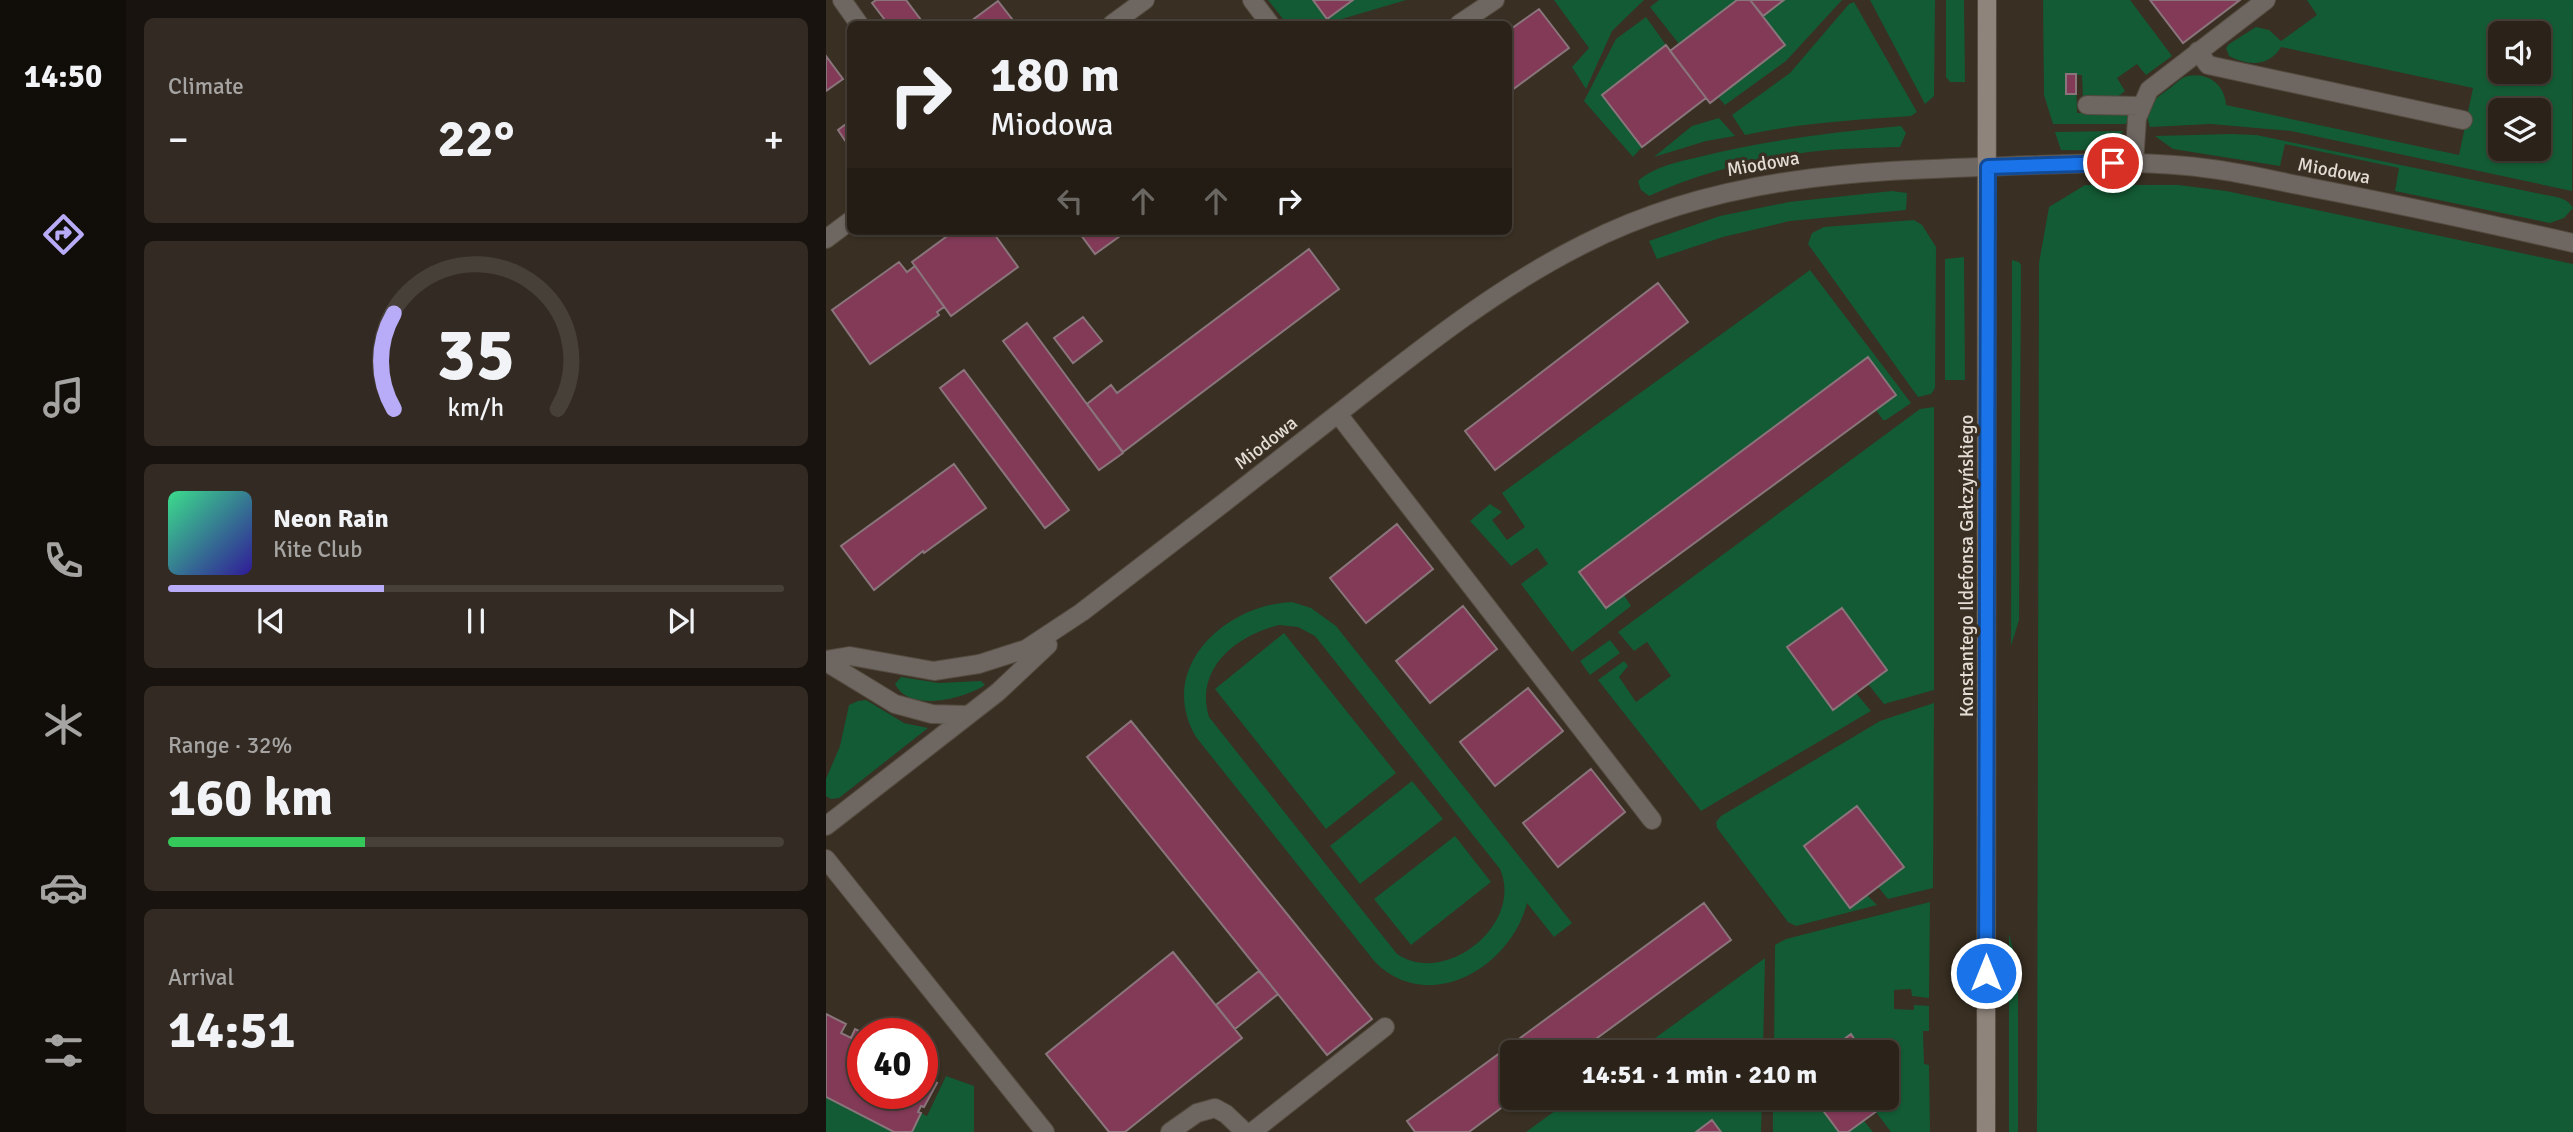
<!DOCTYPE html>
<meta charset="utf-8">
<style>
:root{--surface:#2b231a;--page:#332b23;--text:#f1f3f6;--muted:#a6a4a2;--line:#474039;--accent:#b8abf7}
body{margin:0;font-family:Signika,sans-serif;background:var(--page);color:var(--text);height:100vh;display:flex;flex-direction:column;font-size:26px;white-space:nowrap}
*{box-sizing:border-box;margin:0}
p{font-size:23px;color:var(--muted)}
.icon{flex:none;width:38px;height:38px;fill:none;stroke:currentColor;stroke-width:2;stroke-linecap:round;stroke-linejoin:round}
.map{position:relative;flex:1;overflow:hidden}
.panel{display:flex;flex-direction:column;gap:18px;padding:18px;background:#18130e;width:700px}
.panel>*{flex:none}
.top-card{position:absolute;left:21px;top:21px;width:665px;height:214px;border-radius:10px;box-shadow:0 2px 5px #0004,0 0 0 2px var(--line);background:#2b231a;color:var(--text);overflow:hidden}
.tools{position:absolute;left:1662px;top:21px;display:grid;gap:14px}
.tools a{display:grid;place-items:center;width:63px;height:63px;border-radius:10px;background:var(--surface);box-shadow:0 2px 5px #0004,0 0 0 2px var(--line);font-size:35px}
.speed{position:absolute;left:21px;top:1018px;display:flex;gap:14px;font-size:35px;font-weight:700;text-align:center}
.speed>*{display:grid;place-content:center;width:91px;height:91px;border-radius:50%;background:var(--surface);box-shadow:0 2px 5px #0004,0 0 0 2px var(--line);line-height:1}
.speed .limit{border:10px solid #d22;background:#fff;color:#111}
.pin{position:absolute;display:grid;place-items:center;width:60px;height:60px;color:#fff;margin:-30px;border:4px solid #fff;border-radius:50%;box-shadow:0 2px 7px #0007}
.me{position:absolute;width:77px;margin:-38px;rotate:0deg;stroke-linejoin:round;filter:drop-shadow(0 0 5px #0008)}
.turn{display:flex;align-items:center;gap:24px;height:147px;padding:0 28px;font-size:32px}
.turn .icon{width:91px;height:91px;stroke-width:2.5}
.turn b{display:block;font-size:49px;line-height:60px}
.lanes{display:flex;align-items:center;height:66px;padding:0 28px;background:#0003;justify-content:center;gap:35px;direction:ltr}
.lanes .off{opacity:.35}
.big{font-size:52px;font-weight:800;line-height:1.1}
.panel .widget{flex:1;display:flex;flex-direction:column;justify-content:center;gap:10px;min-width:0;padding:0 24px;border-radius:10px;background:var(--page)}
.panel .dial{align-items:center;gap:0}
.dial svg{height:182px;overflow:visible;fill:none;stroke:var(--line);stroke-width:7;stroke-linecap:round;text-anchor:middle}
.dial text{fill:var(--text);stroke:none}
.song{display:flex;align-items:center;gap:21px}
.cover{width:84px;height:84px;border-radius:10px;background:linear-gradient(135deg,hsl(150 70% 55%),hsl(250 70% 35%))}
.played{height:7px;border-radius:4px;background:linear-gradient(90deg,var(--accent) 35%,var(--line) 35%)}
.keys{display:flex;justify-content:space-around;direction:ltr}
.heat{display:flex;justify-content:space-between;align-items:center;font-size:38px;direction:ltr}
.charge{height:10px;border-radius:5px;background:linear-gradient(90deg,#34c759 32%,var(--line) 0)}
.trip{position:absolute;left:674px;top:1040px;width:399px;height:70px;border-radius:10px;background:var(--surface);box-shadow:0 2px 5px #0004,0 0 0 2px var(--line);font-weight:800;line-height:70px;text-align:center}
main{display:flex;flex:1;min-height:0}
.tab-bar{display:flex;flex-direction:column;width:126px;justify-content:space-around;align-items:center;background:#110e0a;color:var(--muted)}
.tab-bar .icon{width:49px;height:49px}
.tab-bar .selected{color:var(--accent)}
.tab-bar b{font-size:32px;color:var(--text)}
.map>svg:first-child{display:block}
.green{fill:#135b34;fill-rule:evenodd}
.building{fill:#823a57;stroke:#89757b;stroke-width:2}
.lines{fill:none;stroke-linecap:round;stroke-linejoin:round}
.lane-casing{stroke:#544b3f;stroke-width:20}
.street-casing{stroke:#544b3f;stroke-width:20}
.secondary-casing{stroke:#544b3f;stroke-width:20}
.lane{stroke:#6d6661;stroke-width:18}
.street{stroke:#6d6661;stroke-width:18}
.secondary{stroke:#8e847b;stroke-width:18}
.route-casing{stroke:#114b97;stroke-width:18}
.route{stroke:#1a73e8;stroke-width:12}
.labels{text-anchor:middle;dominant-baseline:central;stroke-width:7;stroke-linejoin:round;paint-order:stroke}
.street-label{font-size:19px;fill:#e4ddd5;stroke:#392f22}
</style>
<main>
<nav class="tab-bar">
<b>14:50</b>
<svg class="icon selected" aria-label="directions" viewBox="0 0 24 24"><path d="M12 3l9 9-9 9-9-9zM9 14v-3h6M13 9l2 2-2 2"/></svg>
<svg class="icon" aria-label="music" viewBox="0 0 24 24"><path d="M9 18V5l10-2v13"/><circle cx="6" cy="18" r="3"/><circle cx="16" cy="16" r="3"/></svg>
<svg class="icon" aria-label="phone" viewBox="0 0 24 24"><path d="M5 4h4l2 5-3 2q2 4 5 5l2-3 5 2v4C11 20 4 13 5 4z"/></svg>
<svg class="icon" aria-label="climate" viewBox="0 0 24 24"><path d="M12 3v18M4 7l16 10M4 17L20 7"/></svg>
<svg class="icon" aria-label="car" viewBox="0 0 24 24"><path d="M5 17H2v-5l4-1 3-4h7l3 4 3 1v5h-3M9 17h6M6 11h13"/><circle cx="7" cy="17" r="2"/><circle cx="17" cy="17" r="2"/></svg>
<svg class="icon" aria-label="filters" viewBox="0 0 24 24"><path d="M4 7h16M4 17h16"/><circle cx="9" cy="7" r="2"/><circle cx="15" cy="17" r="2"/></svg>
</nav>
<section class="panel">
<div class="widget"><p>Climate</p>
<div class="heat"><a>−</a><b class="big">22°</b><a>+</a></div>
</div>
<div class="widget dial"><svg viewBox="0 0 100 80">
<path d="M14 69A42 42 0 1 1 86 69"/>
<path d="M14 69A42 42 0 0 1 14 27" stroke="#b8abf7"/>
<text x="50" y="56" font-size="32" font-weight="700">35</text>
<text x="50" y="72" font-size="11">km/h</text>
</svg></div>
<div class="widget">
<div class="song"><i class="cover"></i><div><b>Neon Rain</b><p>Kite Club</p></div></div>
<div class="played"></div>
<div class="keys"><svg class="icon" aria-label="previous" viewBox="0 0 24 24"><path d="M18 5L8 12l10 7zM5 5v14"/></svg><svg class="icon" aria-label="pause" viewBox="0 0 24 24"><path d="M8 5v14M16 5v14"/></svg><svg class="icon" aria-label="next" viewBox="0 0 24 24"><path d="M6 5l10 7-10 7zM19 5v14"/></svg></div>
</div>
<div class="widget"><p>Range · 32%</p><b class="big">160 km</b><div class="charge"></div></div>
<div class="widget"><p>Arrival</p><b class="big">14:51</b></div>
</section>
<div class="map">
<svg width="1747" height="1132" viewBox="0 0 1747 1132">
<rect width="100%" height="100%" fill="#392f22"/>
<path class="green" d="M442,0H487L501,19L527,0H580L499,24H461Z
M728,0H818L786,31L760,89L746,67L763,48Z
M833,0H911L853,44L824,7Z
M958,0H1016L960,61L899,105L892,97L959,46L937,16Z
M1044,0H1109L1108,96L1099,104Z
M1120,0H1138L1139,82H1124L1120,77Z
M1217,0H1304L1346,56L1320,75L1311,64L1291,78L1299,91L1290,98H1257L1256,75H1250L1251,113H1304L1300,124H1227L1218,95Z
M1481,0H1747L1746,191L1465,131L1385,124L1324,127C1316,107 1330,98 1344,88C1350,84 1355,77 1362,76C1382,72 1399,85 1400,105L1633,155L1647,88L1455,47C1443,67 1422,66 1403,56L1400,48L1403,44L1430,27L1443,30L1455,41L1491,15ZM1675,33H1713V72H1675ZM1675,110H1713V149H1675Z
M1028,2L1091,112L1085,116C1029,120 974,123 919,135L906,115L964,73L1023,4Z
M820,17L840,45L776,95L816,147L807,157L758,101L790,39Z
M893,118L909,136L880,141L828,157L866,126Z
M1075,126L1080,133L1074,147C1044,148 1013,148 983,152C928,159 874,173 823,196L815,190L812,181C829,166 855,161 877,156C942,140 1008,132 1075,126Z
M1297,131C1285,154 1257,150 1235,150L1229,132Z
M1405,134L1430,135L1720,195C1730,197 1742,198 1747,208L1738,218L1724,223L1569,191L1573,168L1459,144L1454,166L1347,149L1329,136Z
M1259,185H1352L1400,191L1747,264V1132H1211L1213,263L1223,207Z
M1066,191L1081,193L1080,210L964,221L897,237L831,259L823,241L894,216L963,202Z
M1088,220L1096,225L1110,247L1109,388L1105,394L1092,397L982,244L986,233L998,227Z
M1138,257L1139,380H1119V259Z
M1186,260L1193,262L1195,265L1193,620L1185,646Z
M984,270L1085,403L1060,420H1057L1050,410L1070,395L1041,357L753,571L780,608L798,595L805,606L746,652L695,584L722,564L711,548L685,566L644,521L664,504L676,512L666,520L681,540L699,527L676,493Z
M1108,407V690L1058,704L1042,684L1061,670L1015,608L962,648L1030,693L1045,711L875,811L772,680L798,661L802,666L793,677L810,702L845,676L821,642L808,651L792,632L1094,409Z
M466,602L485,608L510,626L746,923L728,937L701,903C685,967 603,1016 549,962L370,737C330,669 398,605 466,602ZM453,625L472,627L489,636L674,869C698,924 620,987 571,954L383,717C368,668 411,635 453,625Z
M458,633L570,773L500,829L389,689Z
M784,640L794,653L764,675L754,661Z
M75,677L113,683L155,681L159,685C138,699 83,713 69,684Z
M40,700L78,723L102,728L13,798L5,799L0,796V779L14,746L23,705L32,701Z
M1108,703L1107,888L1062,899L1052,887L1078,867L1031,806L978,846L1024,907L1041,895L1051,905L970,926L962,922L891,828L890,822L895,816L1054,721Z
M586,781L617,819L534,884L504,846Z
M629,836L665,882L585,945L548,899Z
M1104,902L1103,998L1086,996L1085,989L1068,990V1009L1088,1010V1005L1103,1006V1031H1097L1098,1064L1103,1065L1104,1132H1065L1050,1112L1038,1121L1047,1132H947V1097H1060V1052H948L949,945L960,939Z
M1183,934L1192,967V1132H1183Z
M939,958L937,1052H810Z
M120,1076L148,1086V1132H86L95,1113L101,1116Z
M0,1097L68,1132H0Z
M748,1097H936L935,1132H895L886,1120L870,1132H700Z"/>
<path class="building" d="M50,0H80L98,24H62L46,3Z
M487,0H527L501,19Z
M911,0H924L959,45L884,103L844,51Z
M924,0H958L937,16Z
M1324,0H1414L1357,43Z
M172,1L190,24H141Z
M713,9L743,48L682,93V31Z
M840,45L880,98L816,147L776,95Z
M0,56L17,79L0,91Z
M1240,74H1250V94H1240Z
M24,121V148L12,130Z
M128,231H166L192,267L125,316L86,262Z
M252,231H301L269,254Z
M483,249L513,289L297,452L261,404L285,385L291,393Z
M73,262L81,272L89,266L118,307L111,312L113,315L44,364L6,310Z
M832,283L862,322L669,470L639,431Z
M257,317L276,341L247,363L228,338Z
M201,323L297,453L273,470L177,341Z
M1042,357L1070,395L780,608L753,572Z
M138,370L243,510L219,528L114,388Z
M128,464L160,508L98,553L97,551L48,590L15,546Z
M571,524L607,569L540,623L504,578Z
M637,606L671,649L604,703L570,661Z
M1016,608L1061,670L1007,710L961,647Z
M702,688L737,731L669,786L634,742Z
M305,721L546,1019L501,1055L261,757Z
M765,769L799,812L732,867L697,823Z
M1031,806L1078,867L1024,908L978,846Z
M878,903L905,940L752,1052H686V1097H690L643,1132H589L581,1121Z
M347,952L416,1038L299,1132H283L220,1054Z
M433,971L452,994L409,1029L390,1005Z
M0,1014L20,1024L15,1033L25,1038L29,1029L40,1034H37L36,1044L37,1094H96V1075L111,1083L98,1107L95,1106L92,1112L95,1113L86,1132H68L0,1097Z
M1025,1034L1037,1052H1001Z
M1060,1083L1070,1097L1022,1132H1013L987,1097H1060Z
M886,1120L895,1132H870Z"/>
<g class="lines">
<defs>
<path id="lane" d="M426,0L444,24
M633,24L669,0
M1372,51L1382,65L1637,120
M1261,105L1315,106
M1308,164L1311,118L1323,90L1440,0
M512,414L826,820
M344,1132L371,1113L389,1108L400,1114L419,1132
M426,1132L559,1027"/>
<path id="street" d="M16,0L33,24
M286,24L319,0
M0,239L24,221
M0,660L24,656L108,671L153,664L200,649L256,612C341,547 425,482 509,416C588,354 668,289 758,244C893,175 1033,171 1181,166C1249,164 1318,159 1386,169C1418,173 1450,181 1482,187C1571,204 1659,223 1747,243
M0,662L69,704L106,714L142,715
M0,826L172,692L222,645
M0,859L219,1132"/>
<path id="secondary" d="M1160,1132L1161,0"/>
</defs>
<use href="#lane" class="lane-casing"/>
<use href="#street" class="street-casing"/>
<use href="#secondary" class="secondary-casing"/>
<use href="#lane" class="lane"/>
<use href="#street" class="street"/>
<use href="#secondary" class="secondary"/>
</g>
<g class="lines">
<defs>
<path id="route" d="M1160,973L1162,167L1287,163"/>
</defs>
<use href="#route" class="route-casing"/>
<use href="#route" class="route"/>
</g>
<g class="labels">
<g class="street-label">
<text transform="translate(937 164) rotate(-10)">Miodowa</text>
<text transform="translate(1508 171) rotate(11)">Miodowa</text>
<text transform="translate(440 443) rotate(-38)">Miodowa</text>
<text transform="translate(1141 566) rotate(-90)">Konstantego Ildefonsa Gałczyńskiego</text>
</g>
</g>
</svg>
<div class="tools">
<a><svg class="icon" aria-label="sound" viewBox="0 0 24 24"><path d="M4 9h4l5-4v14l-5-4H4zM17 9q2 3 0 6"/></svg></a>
<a><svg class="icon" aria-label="layers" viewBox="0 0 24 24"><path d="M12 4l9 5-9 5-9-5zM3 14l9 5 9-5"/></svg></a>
</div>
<div class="speed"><div class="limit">40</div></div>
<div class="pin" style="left:1287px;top:163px;background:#d93025"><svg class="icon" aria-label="arrive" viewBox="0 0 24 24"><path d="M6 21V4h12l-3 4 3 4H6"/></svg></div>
<svg class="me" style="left:1160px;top:973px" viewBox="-20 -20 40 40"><circle r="17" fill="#1a73e8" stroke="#fff" stroke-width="3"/><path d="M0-11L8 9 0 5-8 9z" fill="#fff"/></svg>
<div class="trip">14:51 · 1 min · 210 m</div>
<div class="top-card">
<div class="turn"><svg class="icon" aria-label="right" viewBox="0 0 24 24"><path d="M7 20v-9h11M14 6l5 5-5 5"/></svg><div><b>180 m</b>Miodowa</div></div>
<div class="lanes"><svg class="icon off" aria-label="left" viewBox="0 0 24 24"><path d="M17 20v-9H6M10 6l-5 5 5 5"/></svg><svg class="icon off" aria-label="ahead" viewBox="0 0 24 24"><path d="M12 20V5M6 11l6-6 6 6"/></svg><svg class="icon off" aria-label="ahead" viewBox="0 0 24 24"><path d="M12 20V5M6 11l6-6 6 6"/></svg><svg class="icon" aria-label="right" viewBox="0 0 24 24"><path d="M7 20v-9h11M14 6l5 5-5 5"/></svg></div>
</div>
</div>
</main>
